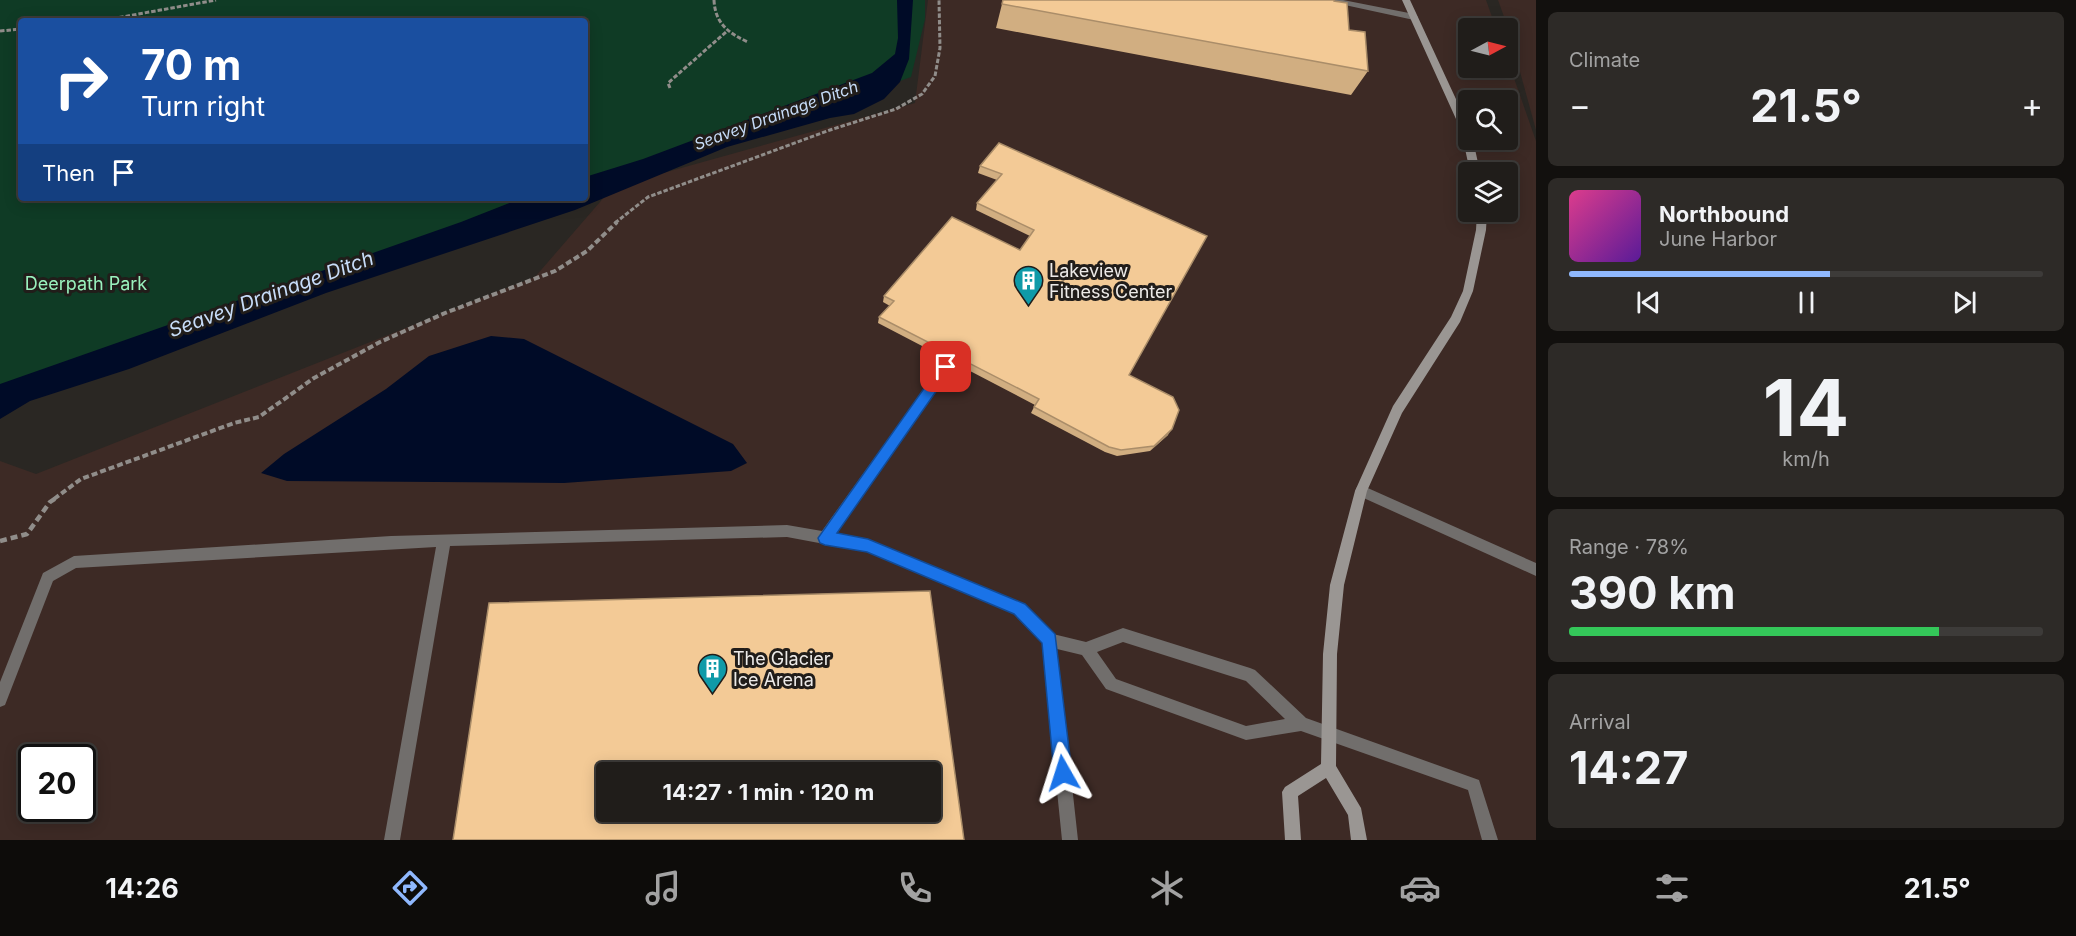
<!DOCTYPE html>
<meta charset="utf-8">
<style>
:root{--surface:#201d1a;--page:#2d2a27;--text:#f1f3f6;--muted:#a2a2a2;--line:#3d3b39;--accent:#8fb8fd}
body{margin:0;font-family:Inter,sans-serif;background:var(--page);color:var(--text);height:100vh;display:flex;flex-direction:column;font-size:22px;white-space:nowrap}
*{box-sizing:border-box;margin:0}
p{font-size:20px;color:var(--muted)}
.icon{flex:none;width:33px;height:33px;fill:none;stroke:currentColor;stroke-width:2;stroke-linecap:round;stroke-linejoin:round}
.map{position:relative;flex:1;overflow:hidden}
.drawer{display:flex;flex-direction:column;gap:12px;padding:12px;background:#12100e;width:540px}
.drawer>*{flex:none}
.guide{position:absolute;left:18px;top:18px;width:570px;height:183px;border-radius:6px;box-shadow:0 3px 15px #0003,0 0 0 2px var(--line);background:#1a4fa0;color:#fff;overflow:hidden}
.needle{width:39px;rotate:83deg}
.tools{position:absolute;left:1458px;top:18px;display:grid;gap:12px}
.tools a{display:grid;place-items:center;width:60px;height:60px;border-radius:6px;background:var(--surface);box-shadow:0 3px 15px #0003,0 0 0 2px var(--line);font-size:30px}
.speed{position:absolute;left:18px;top:744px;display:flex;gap:12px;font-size:30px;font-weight:700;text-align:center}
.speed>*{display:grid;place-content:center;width:78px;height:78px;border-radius:50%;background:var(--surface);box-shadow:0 3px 15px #0003,0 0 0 2px var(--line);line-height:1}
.speed .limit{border:3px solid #111;border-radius:9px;background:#fff;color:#111}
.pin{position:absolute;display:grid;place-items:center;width:51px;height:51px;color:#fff;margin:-26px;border-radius:12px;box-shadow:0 3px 9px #0006}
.me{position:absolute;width:66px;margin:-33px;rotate:354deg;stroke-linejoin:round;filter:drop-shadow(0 0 4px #0008)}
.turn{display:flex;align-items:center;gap:21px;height:126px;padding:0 24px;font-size:27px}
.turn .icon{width:78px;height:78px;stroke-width:2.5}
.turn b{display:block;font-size:42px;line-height:51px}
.then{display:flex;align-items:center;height:57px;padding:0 24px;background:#0003;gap:12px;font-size:22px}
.big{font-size:45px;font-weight:700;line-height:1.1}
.drawer .tile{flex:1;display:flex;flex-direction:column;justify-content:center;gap:9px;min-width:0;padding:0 21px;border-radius:9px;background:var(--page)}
.drawer .dial{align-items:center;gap:0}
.dial b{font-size:78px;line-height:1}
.song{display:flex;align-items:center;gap:18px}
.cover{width:72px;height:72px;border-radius:9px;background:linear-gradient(135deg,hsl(330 70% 55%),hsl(270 70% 35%))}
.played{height:6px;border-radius:3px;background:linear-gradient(90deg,var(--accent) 55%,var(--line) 55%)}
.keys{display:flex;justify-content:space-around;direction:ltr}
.heat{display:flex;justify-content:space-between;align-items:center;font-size:33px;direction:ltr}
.charge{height:9px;border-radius:4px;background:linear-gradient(90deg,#34c759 78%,var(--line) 0)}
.trip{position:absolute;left:596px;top:762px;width:345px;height:60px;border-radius:6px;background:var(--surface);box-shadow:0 3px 15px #0003,0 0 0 2px var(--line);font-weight:700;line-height:60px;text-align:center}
.dock{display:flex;height:96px;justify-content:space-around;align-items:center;background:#0d0c0a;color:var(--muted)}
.dock .icon{width:42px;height:42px}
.dock .on{color:var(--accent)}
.dock b{font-size:27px;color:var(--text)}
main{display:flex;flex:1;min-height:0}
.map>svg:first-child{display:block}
.commercial{fill:#3d2a25;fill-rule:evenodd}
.green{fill:#0f3b25}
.water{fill:#000b27}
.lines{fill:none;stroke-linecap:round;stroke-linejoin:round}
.path-far2{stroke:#908d8a;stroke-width:3;stroke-dasharray:4.5 2;stroke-linecap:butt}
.path-far1{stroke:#908d8a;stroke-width:4;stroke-dasharray:6 3;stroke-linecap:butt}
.path{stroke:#908d8a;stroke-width:4.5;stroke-dasharray:7 4;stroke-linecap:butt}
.lane{fill:#716e6c;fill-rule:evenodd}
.secondary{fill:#9a9693;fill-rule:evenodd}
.wall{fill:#d1ae81}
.shaded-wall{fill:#aa8d69}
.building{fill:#f3ca96;stroke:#aa8d69;stroke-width:1.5;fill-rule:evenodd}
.route{fill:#1a73e8;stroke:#114b97;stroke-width:1.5}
.labels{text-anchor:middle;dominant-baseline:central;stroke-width:6;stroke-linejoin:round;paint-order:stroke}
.far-water-label{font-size:16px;font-style:italic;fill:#c7dcf8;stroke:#211d1a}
.poi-label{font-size:18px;fill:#edeae8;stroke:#211d1a;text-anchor:start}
.park-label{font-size:18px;fill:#99f1bd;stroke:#211d1a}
.water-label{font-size:20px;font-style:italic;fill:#c7dcf8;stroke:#211d1a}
</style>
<main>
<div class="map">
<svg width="1536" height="840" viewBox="0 0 1536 840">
<rect width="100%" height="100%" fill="#2a2723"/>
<path class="commercial" d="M928,0H1486L1496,28H1468V68H1508V61L1536,141V840H0V461L36,474L535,277L613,187L915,103ZM1468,100H1508V140H1468ZM1468,172H1508V212H1468ZM32,758H82V808H32ZM606,772H930V812H606Z
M1498,0H1536V130L1508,28Z"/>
<path class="green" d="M0,0H925V19L911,77L585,196V21H21V198H579L0,406Z"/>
<path class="water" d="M897,0H913L909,59L900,82L884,99L854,114L830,118L727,147L575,210L326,293L129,369L30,401L0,419V384L461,222L522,198H585V177L643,159L872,73L895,54L898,38Z
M491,336L524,339L733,444L747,463L731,471L564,483L287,481L261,473L284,454L386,389L429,356Z"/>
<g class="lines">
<path class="path-far2" d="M714,0C715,23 728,33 748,42
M100,21L216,0
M0,31L21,29
M670,88L668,83L726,32
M615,223L648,197L830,130L896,109L922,94L935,76L940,48L939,0"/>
<path class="path-far1" d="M54,499L81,479L234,423L259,417L314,378L380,342L445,313L555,271L587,251L617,222"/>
<path class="path" d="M0,541L27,534L50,502L56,498"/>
<path class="lane" d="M1327,0H1343L1414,14L1418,17L1414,20L1331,2Z
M946,362L950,364L952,367L950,370L835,534L868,540L1025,604L1053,634L1086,642L1123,628L1250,668L1255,670L1306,718L1479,780L1498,840H1482L1468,790L1301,731L1246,740L1106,689L1082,655L1057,649L1078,840H1062L1042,643L1015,614L867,552L787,537L450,546L400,840H384L436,547L76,568L53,581L5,705L0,707V682L43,573L74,556L391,536L787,525L822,531L942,364ZM1123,642L1246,681L1285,719L1246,726L1116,679L1097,652Z
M1361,485L1536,563V576L1357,495L1355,491L1357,487Z"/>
<path class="secondary" d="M1402,0H1410L1468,125V140H1473L1480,172H1470L1461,130Z
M1477,212H1487L1486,230L1473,291L1460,322L1402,413L1367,491L1344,585L1337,654L1336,766L1361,808L1367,840H1351L1348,815L1326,778L1298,796L1301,840H1285L1282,792L1285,787L1321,764L1323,654L1330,585L1355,491L1393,406L1451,317L1463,291L1476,230Z"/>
</g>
<path class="wall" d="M1003,0L1349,30L1368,71L1351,95L996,28Z
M999,143L1129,375L1168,435L1150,451L1117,456L1105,452L1031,413L1035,405L878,323L879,317L890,306L883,302L884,296L1020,250L1030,236L976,210L977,203L997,180L978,173L980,166Z"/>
<path class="shaded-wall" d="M1172,429L1168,435L1150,451L1154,446Z"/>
<path class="building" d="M1003,0H1334V1L1347,3L1349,30L1365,32L1368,71L1002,4Z
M999,143L1207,236L1129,375L1173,397L1179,410L1172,429L1154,446L1121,450L1109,447L1034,407L1039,399L879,317L894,301L884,296L952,217L1020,250L1034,230L977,203L1002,174L980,166Z
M930,591L964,840H453L489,603ZM606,772H930V812H606Z"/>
<path class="route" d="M946,361L951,363L953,367L951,370L837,533L868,539L1025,604L1055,634L1072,773L1069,779L1063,782L1057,779L1054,773L1042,643L1014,614L867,552L825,545L820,543L818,538L942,363Z"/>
<defs>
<symbol id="building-pin" viewBox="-11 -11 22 30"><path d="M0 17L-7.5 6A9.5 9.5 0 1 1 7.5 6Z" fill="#0f9aa8" stroke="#211d1a"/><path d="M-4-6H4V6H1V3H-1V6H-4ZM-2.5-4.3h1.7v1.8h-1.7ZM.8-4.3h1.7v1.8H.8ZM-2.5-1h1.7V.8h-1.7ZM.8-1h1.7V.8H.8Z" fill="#fff"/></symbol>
</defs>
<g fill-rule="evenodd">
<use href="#building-pin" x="1012" y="264" width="33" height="45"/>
<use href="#building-pin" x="696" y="652" width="33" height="45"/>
</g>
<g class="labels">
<g class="far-water-label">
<text transform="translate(776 115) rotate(-20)">Seavey Drainage Ditch</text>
</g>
<g class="poi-label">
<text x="1049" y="270">Lakeview<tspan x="1049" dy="21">Fitness Center</tspan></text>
<text x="733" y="658">The Glacier<tspan x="733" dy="21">Ice Arena</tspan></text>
</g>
<g class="park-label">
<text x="86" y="283">Deerpath Park</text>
</g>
<g class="water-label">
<text transform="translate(271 294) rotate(-20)">Seavey Drainage Ditch</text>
</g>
</g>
</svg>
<div class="tools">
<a><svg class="needle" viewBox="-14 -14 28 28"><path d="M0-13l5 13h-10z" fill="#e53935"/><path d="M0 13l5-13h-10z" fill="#a2a2a2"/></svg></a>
<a><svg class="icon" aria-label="search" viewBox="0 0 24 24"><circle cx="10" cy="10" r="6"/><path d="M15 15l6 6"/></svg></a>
<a><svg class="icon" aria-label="layers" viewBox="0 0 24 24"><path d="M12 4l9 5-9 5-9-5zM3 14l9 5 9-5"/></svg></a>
</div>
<div class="speed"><div class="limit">20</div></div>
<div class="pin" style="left:946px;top:367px;background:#d93025"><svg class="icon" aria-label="arrive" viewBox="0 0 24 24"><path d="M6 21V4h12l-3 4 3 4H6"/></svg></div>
<svg class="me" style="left:1063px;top:773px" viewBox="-20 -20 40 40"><path d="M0-17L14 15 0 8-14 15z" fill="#1a73e8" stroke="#fff" stroke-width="4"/></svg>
<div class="trip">14:27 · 1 min · 120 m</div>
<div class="guide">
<div class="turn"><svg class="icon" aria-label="right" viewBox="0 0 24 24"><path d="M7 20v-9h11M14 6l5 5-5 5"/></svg><div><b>70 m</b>Turn right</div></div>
<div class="then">Then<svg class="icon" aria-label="arrive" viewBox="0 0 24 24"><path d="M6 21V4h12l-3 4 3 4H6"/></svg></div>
</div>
</div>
<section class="drawer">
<div class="tile"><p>Climate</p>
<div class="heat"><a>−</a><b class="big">21.5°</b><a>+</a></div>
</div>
<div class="tile">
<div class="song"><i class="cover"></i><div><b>Northbound</b><p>June Harbor</p></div></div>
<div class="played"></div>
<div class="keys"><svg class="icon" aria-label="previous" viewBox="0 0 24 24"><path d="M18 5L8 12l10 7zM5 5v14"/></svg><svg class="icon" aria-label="pause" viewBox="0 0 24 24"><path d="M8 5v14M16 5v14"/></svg><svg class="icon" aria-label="next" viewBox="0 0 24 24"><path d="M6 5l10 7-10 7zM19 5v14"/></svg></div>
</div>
<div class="tile dial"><b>14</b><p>km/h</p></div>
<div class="tile"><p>Range · 78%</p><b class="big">390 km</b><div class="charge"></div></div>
<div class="tile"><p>Arrival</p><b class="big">14:27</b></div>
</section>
</main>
<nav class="dock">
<b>14:26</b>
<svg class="icon on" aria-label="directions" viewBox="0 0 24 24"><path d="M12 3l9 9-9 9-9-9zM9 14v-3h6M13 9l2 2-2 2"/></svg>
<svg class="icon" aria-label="music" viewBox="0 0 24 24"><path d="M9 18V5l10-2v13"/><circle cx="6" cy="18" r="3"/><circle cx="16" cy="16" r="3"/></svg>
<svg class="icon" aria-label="phone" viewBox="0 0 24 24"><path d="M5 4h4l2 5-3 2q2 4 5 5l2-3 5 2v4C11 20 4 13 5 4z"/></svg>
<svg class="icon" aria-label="climate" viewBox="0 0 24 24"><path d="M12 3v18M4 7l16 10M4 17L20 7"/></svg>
<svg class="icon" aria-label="car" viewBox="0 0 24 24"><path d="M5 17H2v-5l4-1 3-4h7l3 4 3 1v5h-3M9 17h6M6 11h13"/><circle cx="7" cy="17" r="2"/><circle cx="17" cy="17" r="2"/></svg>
<svg class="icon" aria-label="filters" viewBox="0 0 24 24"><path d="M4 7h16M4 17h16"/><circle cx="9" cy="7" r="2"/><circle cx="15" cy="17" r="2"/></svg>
<b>21.5°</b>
</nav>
